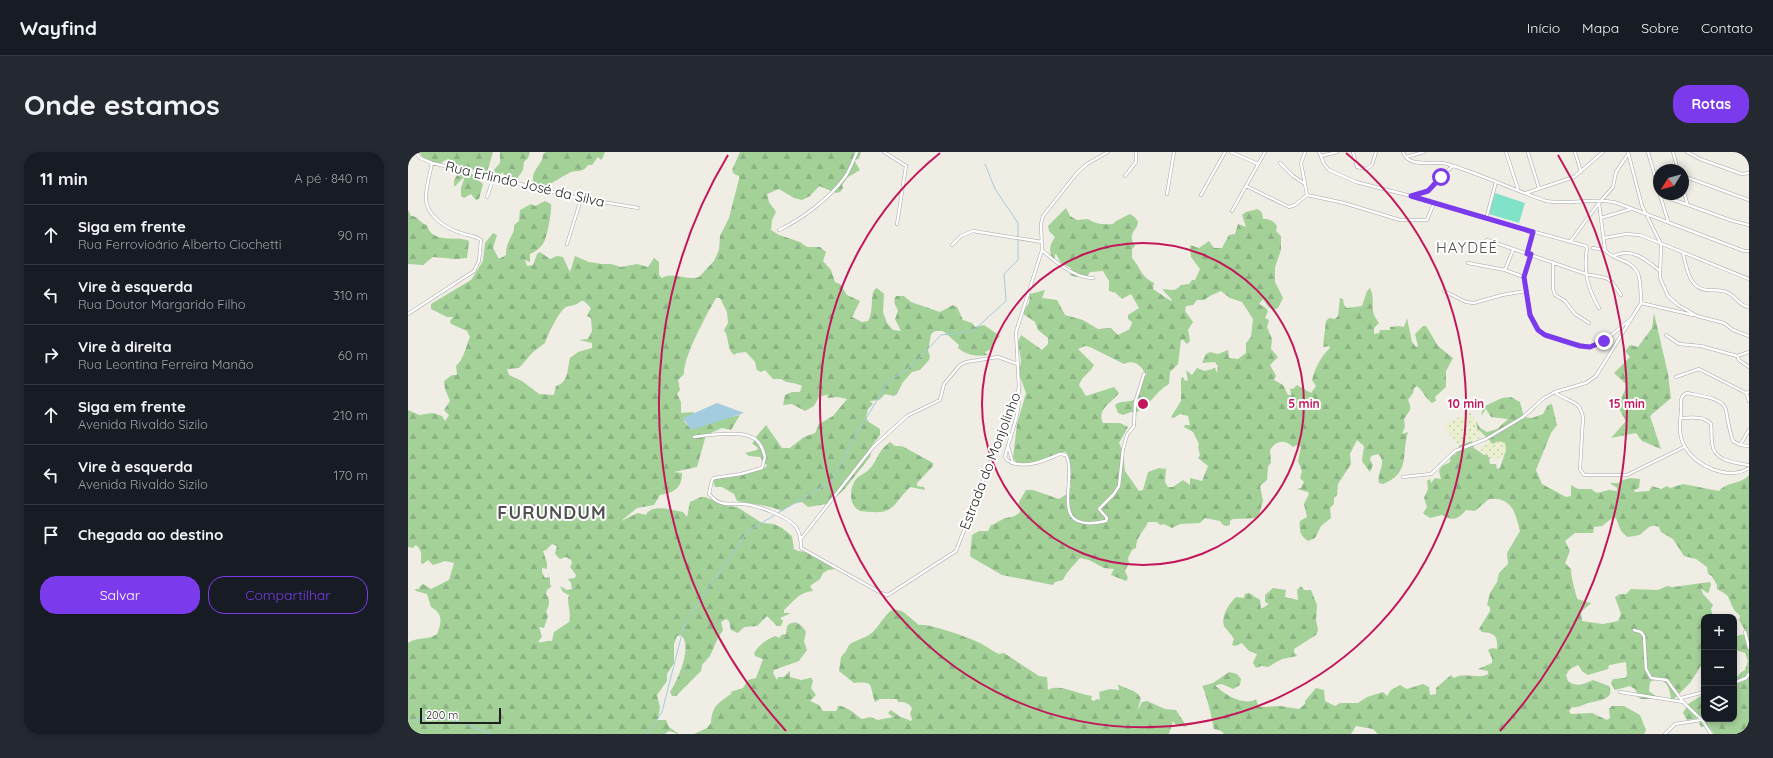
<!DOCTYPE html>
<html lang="pt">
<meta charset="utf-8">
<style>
:root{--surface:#171b24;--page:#242831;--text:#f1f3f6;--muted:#9ea1a6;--line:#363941;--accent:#7c3aed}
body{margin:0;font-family:Quicksand,sans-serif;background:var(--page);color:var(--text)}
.controls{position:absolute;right:12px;bottom:12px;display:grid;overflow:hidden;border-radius:8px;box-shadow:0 2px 6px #0003}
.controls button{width:36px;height:36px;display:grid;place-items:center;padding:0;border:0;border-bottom:1px solid var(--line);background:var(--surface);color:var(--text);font:20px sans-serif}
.compass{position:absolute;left:1245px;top:12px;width:36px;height:36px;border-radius:50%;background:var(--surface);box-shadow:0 2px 6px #0003;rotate:233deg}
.scale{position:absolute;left:12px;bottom:10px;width:81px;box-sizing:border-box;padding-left:4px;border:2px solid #1f1f1f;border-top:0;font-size:11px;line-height:14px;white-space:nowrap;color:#1f1f1f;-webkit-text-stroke:3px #fff;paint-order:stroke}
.stop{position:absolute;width:12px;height:12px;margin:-9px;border:3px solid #7c3aed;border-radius:50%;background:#fff}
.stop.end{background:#7c3aed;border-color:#fff;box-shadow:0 1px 4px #0008}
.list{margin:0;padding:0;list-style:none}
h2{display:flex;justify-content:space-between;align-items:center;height:52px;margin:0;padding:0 16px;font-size:17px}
h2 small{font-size:13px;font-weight:400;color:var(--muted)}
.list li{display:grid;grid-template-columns:26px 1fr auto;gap:12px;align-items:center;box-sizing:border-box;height:60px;padding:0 16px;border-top:1px solid var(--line)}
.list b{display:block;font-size:15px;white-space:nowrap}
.list p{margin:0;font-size:13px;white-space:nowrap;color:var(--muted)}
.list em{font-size:13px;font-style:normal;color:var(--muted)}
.actions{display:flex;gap:8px;padding:12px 16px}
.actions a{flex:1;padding:9px 0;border:1px solid var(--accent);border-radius:16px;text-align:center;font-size:14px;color:var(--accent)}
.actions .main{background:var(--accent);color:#fff}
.icon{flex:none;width:22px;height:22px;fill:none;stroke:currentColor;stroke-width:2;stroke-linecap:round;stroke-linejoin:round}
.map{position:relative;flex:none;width:1341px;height:582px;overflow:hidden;border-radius:16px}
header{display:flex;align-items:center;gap:24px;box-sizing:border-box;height:56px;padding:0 20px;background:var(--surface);border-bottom:1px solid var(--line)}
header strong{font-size:19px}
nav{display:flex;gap:22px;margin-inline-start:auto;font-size:14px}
.intro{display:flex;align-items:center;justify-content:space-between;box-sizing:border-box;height:96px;padding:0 24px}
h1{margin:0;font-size:28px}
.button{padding:10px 18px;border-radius:16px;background:var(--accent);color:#fff;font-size:14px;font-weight:700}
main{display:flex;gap:24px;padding:0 24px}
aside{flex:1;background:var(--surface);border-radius:16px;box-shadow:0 2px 6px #0003}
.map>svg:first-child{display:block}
.farmland{fill:url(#farmland-dots)}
.forest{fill:url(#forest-firs);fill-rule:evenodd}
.pitch{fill:#80e2c6}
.water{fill:#a4ccdf}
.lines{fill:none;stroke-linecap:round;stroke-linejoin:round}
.stream{stroke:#a4ccdf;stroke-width:1}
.minor-casing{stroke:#a6a6a6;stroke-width:3.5}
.minor{stroke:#fff;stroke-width:2.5}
.route{stroke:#7c3aed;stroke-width:5}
.ring{fill:none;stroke:#c2185b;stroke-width:2}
.labels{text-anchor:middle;stroke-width:4;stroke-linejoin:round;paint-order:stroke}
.street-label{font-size:14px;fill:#1f1f1f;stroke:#fff}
.neighbourhood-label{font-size:15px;letter-spacing:1px;fill:#525252;stroke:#fff}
.district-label{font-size:18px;font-weight:bold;letter-spacing:1px;fill:#525252;stroke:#fff}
.centre{fill:#c2185b;stroke:#fff;stroke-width:2}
.ring-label{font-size:12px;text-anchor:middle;font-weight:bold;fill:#c2185b;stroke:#fff;stroke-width:4;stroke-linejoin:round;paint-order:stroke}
</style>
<header>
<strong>Wayfind</strong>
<nav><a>Início</a><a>Mapa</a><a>Sobre</a><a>Contato</a></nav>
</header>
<div class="intro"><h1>Onde estamos</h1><a class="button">Rotas</a></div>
<main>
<aside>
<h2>11 min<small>A pé · 840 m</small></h2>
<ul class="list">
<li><svg class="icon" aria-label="ahead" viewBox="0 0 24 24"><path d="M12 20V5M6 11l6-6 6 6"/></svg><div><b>Siga em frente</b><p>Rua Ferrovioário Alberto Ciochetti</p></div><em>90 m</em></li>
<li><svg class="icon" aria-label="left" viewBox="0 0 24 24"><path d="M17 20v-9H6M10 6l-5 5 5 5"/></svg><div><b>Vire à esquerda</b><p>Rua Doutor Margarido Filho</p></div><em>310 m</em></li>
<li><svg class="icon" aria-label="right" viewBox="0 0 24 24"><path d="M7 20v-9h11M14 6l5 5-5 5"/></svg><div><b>Vire à direita</b><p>Rua Leontina Ferreira Manão</p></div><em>60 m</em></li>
<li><svg class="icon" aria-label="ahead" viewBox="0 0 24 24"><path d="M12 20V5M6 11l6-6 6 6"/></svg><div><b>Siga em frente</b><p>Avenida Rivaldo Sizilo</p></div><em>210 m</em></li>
<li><svg class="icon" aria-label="left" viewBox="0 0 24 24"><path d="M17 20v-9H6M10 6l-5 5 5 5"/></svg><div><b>Vire à esquerda</b><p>Avenida Rivaldo Sizilo</p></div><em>170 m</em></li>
<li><svg class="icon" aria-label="arrive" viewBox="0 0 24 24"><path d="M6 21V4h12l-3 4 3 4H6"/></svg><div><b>Chegada ao destino</b></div></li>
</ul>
<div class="actions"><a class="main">Salvar</a><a>Compartilhar</a></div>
</aside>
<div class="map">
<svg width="1341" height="582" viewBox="0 0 1341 582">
<defs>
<pattern id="farmland-dots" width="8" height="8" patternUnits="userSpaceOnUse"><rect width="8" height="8" fill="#eaefcf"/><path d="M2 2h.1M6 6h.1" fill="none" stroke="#c8ccb1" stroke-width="1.8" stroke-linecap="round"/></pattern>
<pattern id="forest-firs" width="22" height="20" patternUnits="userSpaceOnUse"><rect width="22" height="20" fill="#a3d198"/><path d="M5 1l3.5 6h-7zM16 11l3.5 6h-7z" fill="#8cb383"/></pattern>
</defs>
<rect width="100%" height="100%" fill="#f0ede5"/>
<!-- farmland -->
<path class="farmland" d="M1062,260L1070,273L1073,286L1049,292L1036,273Z
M1089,287L1102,289L1097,293V305L1081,307L1078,302L1073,299L1072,295Z"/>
<!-- forest -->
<path class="forest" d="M11,0H85L79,20L73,22L60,15L58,17L75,32L71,47L68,48L63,42L56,46L53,44V36L57,24L46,35V28L51,20L50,16L37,8L31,13L16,7Z
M92,0H122L120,6L116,10L115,18L108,28H101L94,20L92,24L86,26L84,20L92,11Z
M138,0H197L194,7L193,8L190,5L184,13H180C175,21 170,18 163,20C151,26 143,33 131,36L125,31C123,16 135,14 135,2Z
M332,0H453L451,7L446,8L452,18L440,25L434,33L435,36L432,40L428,41L411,34L402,44L394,48L386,46L371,37L359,42L361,50L368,60L364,68L363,78L371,83L392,90L399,95H412L418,100L415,109L423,118L427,130L432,132L439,143L452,149L444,165L454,170L460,169C466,159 462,147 466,138L469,136L476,142L475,160L479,171L485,178L493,179L487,167L490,159C488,153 484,151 488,144H496L503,150L532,160L545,153L549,155L555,168L564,171L567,175L576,173L592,184L586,190L584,197L577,200L580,203C569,205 558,203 550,196L551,193L535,179H527L523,182L520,199L522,204L521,208L512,218L504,220L495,230L489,242L486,244L477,242L471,248L462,249L465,252L460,257L458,266L461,270L472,277V283L465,292L462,305L435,339L419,352L400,355L394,350L385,352L374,359C360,353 344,352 329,349L326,342L314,335H307L304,326L337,322L358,315L359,313L355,311L352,305L341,304L337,301L349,298L350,296L344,291L349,287L348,285L358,273L374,296H382L396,285L407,281L411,272L425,264L439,247L430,245L420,246L419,244L421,242L411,245L406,254L397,259L384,252L375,253L377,243L384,240H392L394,234C388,230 379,232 373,227H365L357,218L353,220L349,218L347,210L338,200L329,201L326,203C318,196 322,187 316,178L320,171L319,160L312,146H308C299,162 275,205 276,222L270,228L272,238L269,242L273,250V261L285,260L287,263L276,269L280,274L332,263L323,278L314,276L298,283L289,315L266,320L274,321C274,336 266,341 252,343L246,353L229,356L213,369L230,361L238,363C243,351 265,358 275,360L279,365L282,350L293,345H297L319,354L329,355L354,371L366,372L374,376L384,384L386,397L390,399L400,400L427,417L420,418L415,421L412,427L402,434L405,439C391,440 385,450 376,458V461H383L372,466L375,469L373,474H369L359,464L349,474L336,475L330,481L323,478L321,469L318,467L313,470L315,478L310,486L302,504L294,513L293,519L268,544H264L262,540C270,528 285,494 273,483L269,484L266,492V511L259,522V529L249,543L252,555L250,568H258L261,575L271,582L261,579L257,582H0V491C9,484 20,489 29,482C34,470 35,462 23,455L19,442L8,439L7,437H11L12,434L15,432L23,437L41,428L46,411L37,409L25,413L20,408L15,412L13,411C13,404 15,399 8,393L5,396L0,395V258L11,263L25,261L34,264L37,269L41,263L36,258L42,249L37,237L36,229L44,223H49L48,214C56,207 58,194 62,185L59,179L43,172L42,169L45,165H39L23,157V152L63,128L75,109L77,91L85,81L89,83L85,96L91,107L98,103C97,89 108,82 106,73L111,69L112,58L123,52L127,54L137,49L143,52C144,59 139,87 135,92C132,96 127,100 122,102V110L117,108L119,114L125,113L129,102L132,100L142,107L149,104L155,105L162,120L167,104L181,110L194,112H203L213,115L229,112L240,115L246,106L251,110V123L254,126C265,119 279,129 291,125L306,109L311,98L312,84L321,66L331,27V24L326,22L324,18ZM173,149H176L183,156L179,164L183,166L184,179L180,187L171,188L184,191V196L170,200L162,206C159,218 161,230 148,234L146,243L131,242L114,229L101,223L99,217L111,216L125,200L137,191C139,184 151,159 158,155C164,153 168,154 173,149ZM144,392L149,394L147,402L152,407L158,405L163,408L164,411L162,415L168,423L167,426L160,427L163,431L164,437L159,438L152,434L155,440L161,443C158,451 164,461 161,470L146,480L144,489C139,488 135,491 130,490L134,485L131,475L136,476L140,464L138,459C142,454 142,447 138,442L139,438L144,434L142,433V425L137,426L134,420V416L139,417V411L135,399L138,398Z
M658,56L662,64L669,68L680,67C687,72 698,73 705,72L708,69L722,62C738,72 725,75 724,84C723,87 725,91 727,94L724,97V106C734,117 731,123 746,131L745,137L763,149L764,148L754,137C762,137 766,141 773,133L781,132L784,128H787L792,117L783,105L782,93L791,96L801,89L806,96H814L821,83L827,82L830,72L838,75L834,63L838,60L850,57L854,61L855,67C862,67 866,69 869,74L868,79L873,84V98L867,115V130L875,146L870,156L866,158L861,156L855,147L851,152L857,155L860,159L857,166L861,168L859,175L864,187L863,197L870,205L862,213L868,224L866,228L875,233L880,243H883L882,236L885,237L889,233L903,241L908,234L904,228C907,216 913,204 922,196L921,194L916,195L915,194L918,169L921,166L927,167L930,164L932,146L935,147L936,153L939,156L954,154L959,139L962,136C969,151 959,155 971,171L966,176V182L971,181L972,178H982V175L990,174L996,175L999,166L1004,190L1008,195L1010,194L1007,182L1015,174H1018L1030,194L1045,206L1038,219V235L1027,245L1028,249L1024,251C1018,247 1015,239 1009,234L1006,236L1005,241L1000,248C1005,258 1001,259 996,267L997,275L994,282L1000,280C993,302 1003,321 975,332L971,331C968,321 980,311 970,302L963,304L962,308L965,313L962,320L961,319L954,309L956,294L949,288L942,302L943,312L930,332L929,343L926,346V352L922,356L923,366L913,374L907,386L900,389C892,384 891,378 892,369L899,365L896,352L901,342L900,340L889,337L893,336L896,330L892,326L894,319L890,309L893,295L889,293L885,295C877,287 868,288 862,298L863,311L860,314L859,328L852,334L855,349L850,366L825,367L822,369V373L818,374L815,373L812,369L797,366L792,371L772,372L764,376L756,372L752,373L749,370H740C736,380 728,384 728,396L724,398L720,406L721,411L717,419L720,426L718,429L703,423L706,417L696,416L681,408L672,406C666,413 659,419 655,428L647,430L645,433L594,423L563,405L562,403L564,383L571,379H580L583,373C588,372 593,367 598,366C604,365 607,365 612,360L611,350L618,338H625L651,347L659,342L663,335C658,324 666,310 658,300C649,299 641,309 632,310C624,311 617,312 609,311L605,306L609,272L618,241L611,222L613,209L610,190L613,183L634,198L640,192V186L630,178L627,170L614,161L621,151L622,142L637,138L634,146L649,148L657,163L675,168L690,177L703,176L710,183L722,177L724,170L720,167V163L731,156L723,142L714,147L708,141L701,139V129L695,119L682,120L679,125H668L662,123L663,116L653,111L648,102H647V109C640,102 641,93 647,85L641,79L640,74ZM813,139L822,146L834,150L845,167L843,185L838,191V201L830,207L821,206L820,198L810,202L802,200L798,202L794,211L807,210L810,214L809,221L807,216L797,219L789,216L784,223L778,218L780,229L776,228L775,225L773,227V249L763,265L766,266L772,262L780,264L782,273H777L776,275L785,280L791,292L790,295L792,303L790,306L800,314L794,329L782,326V333L775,328L765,335H760L757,330L758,315L757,317L751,316L740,320L735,338L731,339L717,319L715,299L711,291L720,275L712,271H695C688,257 705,250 711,241L706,235L678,244L671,233C674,224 682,221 686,213L670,197L677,194L682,195L716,212C725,207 733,213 737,221H739C738,224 735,225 734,228C732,236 735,243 726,248C719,251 713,248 707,253L710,261L715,263L723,260L727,261C742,254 749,238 761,232L762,220L770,212L773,188H775L779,192L782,189L780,178L785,170L777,159L778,154L785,153L789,148H796L802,144Z
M0,58L3,64C11,64 12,72 19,73C24,93 50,83 61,89L59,106L48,107L25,105L15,113L0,112Z
M1246,161L1260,222L1263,246L1242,264L1253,297L1234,289L1228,281L1203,286L1218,269L1210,255L1219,233L1206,221L1222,205L1217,199L1222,193L1230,195L1244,176Z
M1103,245L1112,250L1116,265L1124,266L1135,262L1140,253L1144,252L1149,273L1143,281L1128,318L1134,332L1158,345L1163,344V333L1170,337H1183L1189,341L1201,338L1209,339V336L1202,331H1211L1212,329L1222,326L1232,327L1231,336L1226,338L1227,340L1241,339L1244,334L1253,337L1259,334L1262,336L1275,332L1311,339C1320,329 1332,333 1341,323V582H1306L1300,574L1293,575L1291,571L1295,569L1292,566L1279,568L1275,561L1280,552L1296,542V567H1326C1326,551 1320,526 1337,518L1340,509L1337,501L1328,498L1327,486L1331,483L1339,482L1331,468L1332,464C1330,461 1326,459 1325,456C1319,443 1323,445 1309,437V433L1304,424L1300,422L1299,415L1288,407L1276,404L1265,387L1253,380L1251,375C1242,371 1239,377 1233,382C1230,384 1224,384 1219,385L1213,379L1208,366L1203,367L1194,374L1186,375L1185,381H1167L1157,389L1162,399L1157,411L1163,417C1163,427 1167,437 1169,447L1183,451L1173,460L1174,469L1195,472L1210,469L1213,462L1207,445L1212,442H1218L1223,437L1250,438L1259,434L1265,435L1302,430L1303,432L1301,440L1299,441L1293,436L1295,442L1305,453L1303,457L1305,465H1296V509L1282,531L1263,550C1263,538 1258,522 1242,530L1241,539L1248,544L1240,547H1232L1227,537L1222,534L1207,538L1203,531L1205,527L1217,526L1219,523L1218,510L1201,513L1200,517L1180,523L1175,520L1170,513L1162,517L1158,523L1160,529C1169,536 1176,532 1185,528L1201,534C1208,548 1188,549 1180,551C1174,553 1171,556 1164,555L1161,559L1163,562L1184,561L1199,568L1202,566L1201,557L1204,554H1216L1232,563L1238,578L1236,582H970L965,577L948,574L943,582H816L813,579L806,577C805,570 798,540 794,534L805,531L821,520L829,522L833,527L832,533L825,537L814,532L807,533C815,542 837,555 848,547L850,553L853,555L872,554L891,557L897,552V549L908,536L916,538L917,549L927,554L932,551H950L959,545L975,540L979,544L983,538L992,533L999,537L1015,532L1021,535L1022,543L1028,542V536L1043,523L1046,526C1057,519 1070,528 1080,522V519L1070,517L1084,511V506L1080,498L1084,496L1089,497C1090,484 1087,481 1074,480L1071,477L1082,459V455L1079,453L1082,441L1089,430L1091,421L1100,412L1099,401L1112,379C1107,360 1104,345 1081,347L1067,359L1058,358C1050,368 1044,369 1034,363L1022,366L1015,361L1019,355L1016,346L1020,337L1019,329L1022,327L1023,331L1027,326L1033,327L1031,319L1034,314L1042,310L1043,300L1047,303L1052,293L1064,289L1066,296L1076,303H1080L1082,312H1088L1089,317L1092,316L1098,298L1097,291L1090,289L1085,292L1069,276L1068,269L1072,276L1079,280L1089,277L1100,267L1083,265L1078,257L1073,264L1075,255L1094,246Z
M482,290L487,294H494L525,311V314L509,331V334L516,335L517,338L502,335C481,357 487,363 452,359C440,353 441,335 449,326C454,322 460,320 464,314C471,304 471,298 482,290Z
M893,434L896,438H903L909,453L908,468L910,478L908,483L886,497V500L889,504L874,507L860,515L853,514L848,516L845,511L849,502L841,499L834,491L827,494L824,493L826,487C824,483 817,476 816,474C813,464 820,453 828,445L836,446L837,442L841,441L852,448L853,457L861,452L857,450V443L865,436L878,438L877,445L890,448L889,438Z
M485,457L494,459L511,473C520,471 562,486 572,491C578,494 584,499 591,502L596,501L631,524L639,525L640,538C652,531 671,543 684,544L683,547L685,549L690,547L692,548L691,540L702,537L711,538L710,532C716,537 728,537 732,545C734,548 730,554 730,558L734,550L739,549L757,557L768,558L779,575L768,573L765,569L761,582H286L299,576L303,571C304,553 311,551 324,541L322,540L335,536L340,528L348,526L355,507L347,504L346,501C351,493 358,488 367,484L372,486L373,483L378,482L379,474C387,466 394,473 398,480L396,489L399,498L391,509L366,518L365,521L369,528L370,525H376L382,519V525L393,528L403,526L405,529L403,536L408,543L402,549L411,553L415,559H428L430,556L429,554C439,553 446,562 454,567L462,565L470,568L485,565L480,561L483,558L491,564L503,569L504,567L502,561L504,557C502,550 495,550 490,550L489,547H472L467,550C461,533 467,529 446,531L431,519L433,505L438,499L441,493C447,488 455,487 461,483C471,476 475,464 485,457Z"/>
<!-- pitch -->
<path class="pitch" d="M1087,41L1117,51L1111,71L1081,62Z"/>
<!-- water -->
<path class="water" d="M309,251L336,261L283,278L275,266Z"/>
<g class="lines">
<!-- stream -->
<path class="stream" d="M370,361L424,329L448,283L480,230L506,212L533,183L565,179L598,149L596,122L610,108V71L587,37L577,12
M5,568L44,567L83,582
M240,582L254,560L277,470L340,379L367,363"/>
<!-- minor casing -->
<g class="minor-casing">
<path id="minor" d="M7,0L12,6L24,11L171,46L230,56
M476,0L498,14L489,72
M823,0L850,12
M897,0L893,11L899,43
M911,0L916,12L921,18L948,30L1003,44L1072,65L1178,94L1179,97C1175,119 1180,137 1191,156
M945,0L949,15L959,17L964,13L968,0
M995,0C1000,17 1026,8 1039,12C1073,22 1105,38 1138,49C1162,53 1186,45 1209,51L1336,99H1341
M1098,0L1110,37
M1167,0L1173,20
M1220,0L1234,54L1253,92L1252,126L1260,144L1270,153L1289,164L1316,171L1325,178L1341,184
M1240,0L1251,38
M1265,0L1270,18
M1279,0L1292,7L1334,22L1341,21
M1120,1L1131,36
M1220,2L1208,20L1205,35L1191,51L1197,98C1201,103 1205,105 1211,107C1235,115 1232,128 1233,151
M913,4L929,0
M998,5L1016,0
M872,11L885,24L897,32
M717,24L728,10V0
M1275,24L1341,48
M838,34L881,55L887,53L899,43
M1275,36L1279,51
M1118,41L1166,25L1195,0
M759,42L766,0
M793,43L817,0
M899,43L936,51L992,68H1019L1026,51
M1004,43C1029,39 1027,27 1045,14
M1252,43L1325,69L1341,73
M1252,43L1260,69
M79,45L86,25
M824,59L857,0
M1193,66L1223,57
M1078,67L1088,30
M371,78C394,67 421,47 437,25C442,18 445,9 449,0
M1196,86L1218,82L1232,83L1341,127
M1079,88L1178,122L1198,126L1204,130L1213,143
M1162,90L1191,51
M159,92L173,47
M544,93L553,84L565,79L634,90
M1185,96L1197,98
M634,98C647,110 667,126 685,126
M1119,101L1125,80
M1123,102L1116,125L1122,163L1133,181L1155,189L1182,195L1196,189L1224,166
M1275,102C1279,116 1281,137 1299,138C1305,139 1312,137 1318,140C1328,143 1330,154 1341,155
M1205,104C1224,95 1237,107 1252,119
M1145,110V137L1147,143L1157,149L1167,162L1181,171
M1060,111L1097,118L1116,125
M1097,118L1105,98
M1036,139L1058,150L1066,151L1094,143L1118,139
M1233,151L1285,163
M0,162L66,119L71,109L73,88C66,83 60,84 53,81C39,77 19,64 18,48C17,37 22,23 24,11
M1258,183L1271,192L1293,194L1329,204L1341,200
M1329,204L1331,208L1341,215
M1268,225L1291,217L1338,241L1341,240
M1147,240L1178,231L1188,224L1233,151
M1338,241L1341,249
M1272,266C1284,266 1294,263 1303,272C1304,278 1303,284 1304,291C1305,309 1327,311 1341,313
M286,285C300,283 331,279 343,285C352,288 355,297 357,305L354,316L333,322L306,326L304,328L301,342C312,355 319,351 335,352C348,353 380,364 388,375C392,381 393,390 393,396L473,441L480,443L548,399L611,236L608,180L634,98L633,72L635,64L669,21L679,12L700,0
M1332,293L1341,278
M600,294L605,311C621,316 637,308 652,302L658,303C671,328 637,383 698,369L699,366L691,357L706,342L711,334L715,297L719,283L726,274L727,251L736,222
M1341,294L1332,293L1325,289C1321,278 1320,269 1318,258C1315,245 1290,244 1279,241C1271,244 1273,252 1273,259C1272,271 1270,284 1277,295C1288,314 1320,329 1341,316
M604,311L599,308L597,305C602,283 613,261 611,238
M995,325L1023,322L1047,299L1078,287L1115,265L1136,246L1147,240C1159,251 1172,246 1175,266L1172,317L1176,323H1219L1276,295
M392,388L465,295L499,264L532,248L536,232L552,213L558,210L590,205L610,212
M1226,478L1233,480L1236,484L1238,517L1243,526L1259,528L1275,550L1294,568L1303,582
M1337,480L1341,496
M1326,531L1338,526L1341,522
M1212,540L1275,550
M1273,546L1296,540
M1257,582L1267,572L1293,568"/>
</g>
<!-- minor -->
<use href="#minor" class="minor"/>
</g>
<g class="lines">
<!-- route -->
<path class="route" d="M1033,25L1020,39L1003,44L1125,80L1119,102H1123L1116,125L1122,163L1130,178L1137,183L1172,194L1182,195L1196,189"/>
</g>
<!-- distance rings -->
<g class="ring">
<circle cx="735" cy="252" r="161"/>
<path d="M938 1A323 323 0 1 1 532 1"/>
<path d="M378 579A484 484 0 0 1 320 3M1150 3A484 484 0 0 1 1092 579"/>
</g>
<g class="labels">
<!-- street labels -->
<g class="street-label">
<text transform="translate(117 32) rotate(13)" y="5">Rua Erlindo José da Silva</text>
<text transform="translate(582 309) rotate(-69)" y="5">Estrada do Monjolinho</text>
</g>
<!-- neighbourhood labels -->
<g class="neighbourhood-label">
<text x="1059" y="101">HAYDEÉ</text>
</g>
<!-- district labels -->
<g class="district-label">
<text x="144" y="367">FURUNDUM</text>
</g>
</g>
<circle cx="735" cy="252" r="6" class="centre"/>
<g class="ring-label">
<text x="896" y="256">5 min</text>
<text x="1058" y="256">10 min</text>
<text x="1219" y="256">15 min</text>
</g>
</svg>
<div class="controls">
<button>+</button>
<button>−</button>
<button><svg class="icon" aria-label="layers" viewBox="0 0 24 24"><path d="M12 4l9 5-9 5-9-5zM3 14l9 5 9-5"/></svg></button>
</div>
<svg class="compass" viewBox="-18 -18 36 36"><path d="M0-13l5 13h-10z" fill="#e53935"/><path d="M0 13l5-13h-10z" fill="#9ea1a6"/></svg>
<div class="scale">200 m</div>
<div class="stop" style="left:1033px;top:25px"></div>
<div class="stop end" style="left:1196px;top:189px"></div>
</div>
</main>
